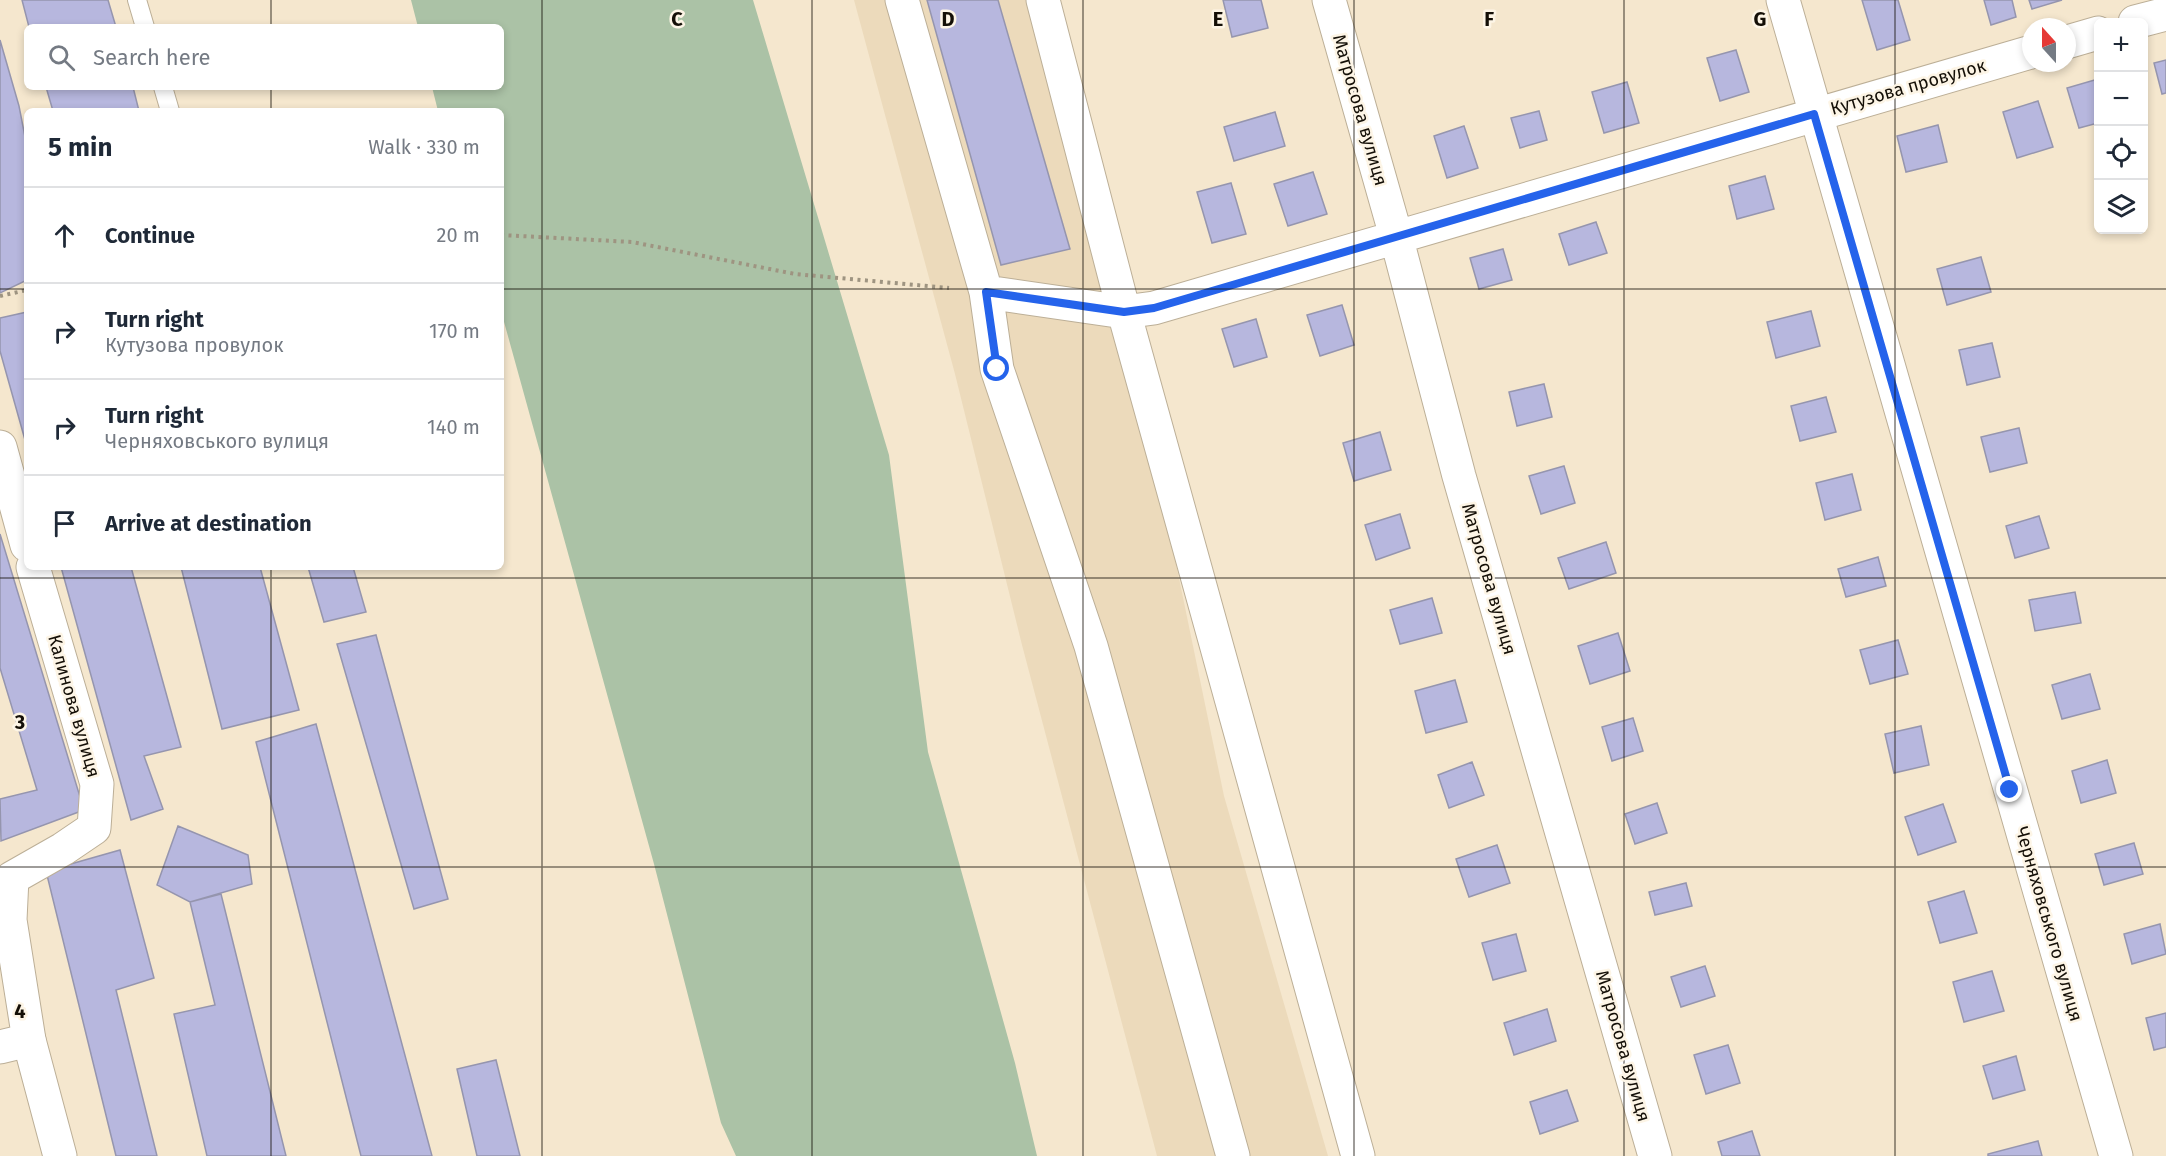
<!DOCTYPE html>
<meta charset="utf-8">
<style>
:root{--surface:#fff;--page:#f2f2f3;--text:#1f2937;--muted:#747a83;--line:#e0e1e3}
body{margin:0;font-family:"Fira Sans",sans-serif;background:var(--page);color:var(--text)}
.controls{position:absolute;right:18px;top:18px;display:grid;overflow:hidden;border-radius:9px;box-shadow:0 3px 9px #0003}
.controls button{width:54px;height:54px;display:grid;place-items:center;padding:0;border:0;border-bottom:2px solid var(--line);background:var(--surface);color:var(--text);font:30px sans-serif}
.compass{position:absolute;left:2022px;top:18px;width:54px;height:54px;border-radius:50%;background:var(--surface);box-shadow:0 3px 9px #0003;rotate:339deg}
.stop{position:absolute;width:18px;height:18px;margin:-14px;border:4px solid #2563eb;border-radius:50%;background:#fff}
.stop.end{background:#2563eb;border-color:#fff;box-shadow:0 2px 6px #0008}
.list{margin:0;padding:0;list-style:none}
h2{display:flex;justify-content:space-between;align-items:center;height:78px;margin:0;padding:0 24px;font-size:26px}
h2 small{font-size:20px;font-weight:400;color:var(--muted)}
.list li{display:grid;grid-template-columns:39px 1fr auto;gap:18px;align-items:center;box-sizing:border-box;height:96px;padding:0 24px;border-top:2px solid var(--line)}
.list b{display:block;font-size:22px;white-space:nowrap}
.list p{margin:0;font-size:20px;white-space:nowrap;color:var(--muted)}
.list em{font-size:20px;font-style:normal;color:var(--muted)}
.icon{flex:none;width:33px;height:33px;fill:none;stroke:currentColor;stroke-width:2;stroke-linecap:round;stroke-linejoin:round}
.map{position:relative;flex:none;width:2166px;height:1156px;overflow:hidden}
.search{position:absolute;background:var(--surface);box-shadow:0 3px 9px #0003;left:24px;top:24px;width:480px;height:66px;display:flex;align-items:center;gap:15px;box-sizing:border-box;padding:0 21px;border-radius:9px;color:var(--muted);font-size:22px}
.panel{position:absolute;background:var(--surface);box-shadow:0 3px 9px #0003;left:24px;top:108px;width:480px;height:462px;border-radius:9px}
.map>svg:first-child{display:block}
.built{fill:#ecdabb}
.green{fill:#abc2a6}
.building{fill:#b7b7de;stroke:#9595ae;stroke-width:1.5}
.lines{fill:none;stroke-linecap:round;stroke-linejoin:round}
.service-casing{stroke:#bcaf97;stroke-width:20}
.minor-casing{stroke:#bcaf97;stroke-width:35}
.tertiary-casing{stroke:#bcaf97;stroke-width:35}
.path{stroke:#9e9481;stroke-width:4;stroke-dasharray:3 4.5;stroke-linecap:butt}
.service{stroke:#fff;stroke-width:18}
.minor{stroke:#fff;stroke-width:33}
.tertiary{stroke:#fff;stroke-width:33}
.route{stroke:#2563eb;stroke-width:8}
.grid{fill:none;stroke:#140f07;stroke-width:1.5;stroke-opacity:0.55}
.labels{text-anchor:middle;stroke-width:5;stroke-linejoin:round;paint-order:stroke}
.street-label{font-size:18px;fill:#140f07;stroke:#fdf5e6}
.grid-label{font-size:20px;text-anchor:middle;font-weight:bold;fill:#140f07;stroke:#fdf5e6;stroke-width:5;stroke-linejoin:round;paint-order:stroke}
</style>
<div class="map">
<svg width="2166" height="1156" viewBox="0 0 2166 1156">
<rect width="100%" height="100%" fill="#f5e7ce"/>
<!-- built -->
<path class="built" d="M854,0H1043L1124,312L1224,796L1328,1156H1157L1022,645L955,374Z"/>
<!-- green -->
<path class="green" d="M411,0H753L889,455L928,752L1015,1063L1037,1156H736L721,1123L654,864L501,311V111H438L432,87H501V27H418Z"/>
<!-- building -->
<path class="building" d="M22,0H108L116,27H29Z
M927,0H998L1070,249L1001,265Z
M1223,0H1261L1268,28L1232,37Z
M1862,0H1898L1910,40L1877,50Z
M1984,0H2012L2016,17L1991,25Z
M2029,0H2062L2032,9Z
M0,40L19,106L27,147V280L0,293Z
M1736,50L1749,92L1720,101L1707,58Z
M2166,60V93L2162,94L2154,63Z
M2098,79V123L2079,128L2067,88Z
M1627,82L1639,123L1604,133L1592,92Z
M46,87H133L139,111H53Z
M2038,101L2053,147L2017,158L2003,112Z
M1539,111L1547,140L1520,148L1511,118Z
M1275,112L1285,146L1234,161L1224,127Z
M1938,125L1947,162L1906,172L1897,136Z
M1464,126L1478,168L1447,178L1434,136Z
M1313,172L1327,214L1288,226L1274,184Z
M1765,176L1774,209L1737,219L1729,186Z
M1231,183L1246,234L1212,243L1197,192Z
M1596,222L1607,253L1569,265L1559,234Z
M1503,249L1512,280L1479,289L1470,258Z
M1981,257L1991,292L1947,305L1937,269Z
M1342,305L1354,345L1320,356L1307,315Z
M1811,311L1820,346L1776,358L1767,322Z
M27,312V447L0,351V318Z
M1256,319L1267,357L1234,367L1222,329Z
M1992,343L2000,377L1967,385L1959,350Z
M1544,384L1552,417L1517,426L1509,392Z
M1826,397L1836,432L1800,441L1791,406Z
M2019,428L2027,463L1990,472L1981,437Z
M1380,432L1391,470L1354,481L1343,443Z
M1564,466L1575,503L1541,514L1529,476Z
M1852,474L1861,510L1825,520L1816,483Z
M1400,514L1410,548L1376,560L1365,525Z
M2039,516L2049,548L2015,558L2006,526Z
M0,534L84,810L1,841L0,799L37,790L0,668Z
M1606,542L1616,573L1569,589L1558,558Z
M1878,557L1886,586L1846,597L1838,569Z
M61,567H131L181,747L144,756L163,809L131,820Z
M181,567H260L299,710L222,729Z
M308,567H353L366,612L324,622Z
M2075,592L2081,623L2035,631L2029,600Z
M1432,598L1442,633L1400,644L1390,610Z
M1618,633L1630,671L1590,684L1578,646Z
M376,635L448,899L414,909L337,644Z
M1898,640L1908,674L1870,684L1860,650Z
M2090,674L2100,709L2062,719L2052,685Z
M1455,680L1467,722L1426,733L1415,691Z
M1633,718L1643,751L1612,761L1602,727Z
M316,724L432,1156H361L256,742Z
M1921,726L1929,765L1894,773L1885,734Z
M2107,760L2116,793L2081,803L2072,771Z
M1472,762L1484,795L1449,808L1438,775Z
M1657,803L1667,833L1635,844L1625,814Z
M1943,804L1956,842L1918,855L1905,817Z
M178,826L248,855L252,884L190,902L157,885Z
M2134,843L2143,874L2104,885L2095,854Z
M1497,845L1510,883L1469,897L1456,859Z
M120,850L154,978L116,990L157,1156H116L46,871Z
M1686,883L1692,906L1655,915L1649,892Z
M1964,891L1977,933L1940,943L1928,902Z
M221,894L286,1156H207L174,1014L215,1005L190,902Z
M2160,924L2166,954L2132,964L2124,934Z
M1516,934L1526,971L1493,980L1482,943Z
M1705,966L1715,996L1681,1007L1671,977Z
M1992,971L2004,1011L1964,1022L1953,982Z
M1547,1009L1556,1041L1514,1055L1504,1023Z
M2166,1013V1047L2154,1050L2146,1018Z
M1728,1045L1740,1083L1706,1094L1694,1055Z
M2016,1056L2025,1090L1993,1099L1983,1066Z
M496,1060L520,1156H477L457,1069Z
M1567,1090L1578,1121L1540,1134L1530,1102Z
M1752,1131L1760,1156H1722L1718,1142Z
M2038,1141L2042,1156H1988V1154Z"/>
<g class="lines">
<!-- service casing -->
<g class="service-casing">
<path id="service" d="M137,0L145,27
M163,87L170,111"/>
</g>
<!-- minor casing -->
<g class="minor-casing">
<path id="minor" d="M902,0L986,292L997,369L1091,646L1233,1156
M1043,0L1124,312L1358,1156
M1329,0L1396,236L1459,476L1655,1156
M1783,0L2116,1156
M2135,22L2166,14
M2067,42L2098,33
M986,292L1124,312L1154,308L2031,52
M0,1047L29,1040"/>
</g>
<!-- tertiary casing -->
<g class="tertiary-casing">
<path id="tertiary" d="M0,447L27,545
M33,567L97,784L94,828L63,849L12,878L10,920L29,1040L60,1156"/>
</g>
<!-- path -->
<path class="path" d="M501,235L632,242L795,274L949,288
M0,296L27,290"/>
<!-- service -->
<use href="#service" class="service"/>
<!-- minor -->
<use href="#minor" class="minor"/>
<!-- tertiary -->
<use href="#tertiary" class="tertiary"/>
</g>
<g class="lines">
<!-- route -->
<path class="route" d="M997,369L986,292L1124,312L1154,308L1814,114L2010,790"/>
</g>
<!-- grid -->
<path class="grid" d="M271,0V27M542,0V1156M812,0V1156M1083,0V1156M1354,0V1156M1624,0V1156M1895,0V1156M271,87V111M0,289H27M501,289H2166M271,567V1156M0,578H2166M0,867H2166"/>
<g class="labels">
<!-- street labels -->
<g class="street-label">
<text transform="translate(1908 87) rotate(-16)" y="6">Кутузова провулок</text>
<text transform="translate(1360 110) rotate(74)" y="6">Матросова вулиця</text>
<text transform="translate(1489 579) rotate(74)" y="6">Матросова вулиця</text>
<text transform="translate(74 706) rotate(74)" y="6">Калинова вулиця</text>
<text transform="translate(2049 924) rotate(74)" y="6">Черняховського вулиця</text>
<text transform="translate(1623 1046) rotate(74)" y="6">Матросова вулиця</text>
</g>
</g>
<g class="grid-label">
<text x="677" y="26">C</text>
<text x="948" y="26">D</text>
<text x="1218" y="26">E</text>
<text x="1489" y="26">F</text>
<text x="1760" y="26">G</text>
<text x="20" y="729">3</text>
<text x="20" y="1018">4</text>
</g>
</svg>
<div class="controls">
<button>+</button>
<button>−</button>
<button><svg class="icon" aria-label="locate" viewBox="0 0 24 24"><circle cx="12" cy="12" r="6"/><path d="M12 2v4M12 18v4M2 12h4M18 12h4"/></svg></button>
<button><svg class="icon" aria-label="layers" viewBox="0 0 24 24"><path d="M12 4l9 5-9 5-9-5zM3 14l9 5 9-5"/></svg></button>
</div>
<svg class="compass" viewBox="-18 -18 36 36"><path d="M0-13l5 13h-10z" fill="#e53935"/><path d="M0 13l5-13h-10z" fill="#747a83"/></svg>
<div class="stop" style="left:997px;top:369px"></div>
<div class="stop end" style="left:2010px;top:790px"></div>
<div class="search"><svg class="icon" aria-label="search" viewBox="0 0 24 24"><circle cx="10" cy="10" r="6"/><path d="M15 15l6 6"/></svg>Search here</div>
<section class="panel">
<h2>5 min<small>Walk · 330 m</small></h2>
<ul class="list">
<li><svg class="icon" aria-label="ahead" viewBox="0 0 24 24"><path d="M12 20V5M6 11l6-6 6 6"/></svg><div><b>Continue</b></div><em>20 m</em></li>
<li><svg class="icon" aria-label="right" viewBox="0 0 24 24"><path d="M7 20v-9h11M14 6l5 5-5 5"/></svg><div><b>Turn right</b><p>Кутузова провулок</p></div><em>170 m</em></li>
<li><svg class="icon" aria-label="right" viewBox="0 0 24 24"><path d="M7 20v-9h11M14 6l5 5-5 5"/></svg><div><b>Turn right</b><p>Черняховського вулиця</p></div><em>140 m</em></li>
<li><svg class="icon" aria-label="arrive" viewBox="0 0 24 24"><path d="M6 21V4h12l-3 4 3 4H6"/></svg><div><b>Arrive at destination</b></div></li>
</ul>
</section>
</div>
